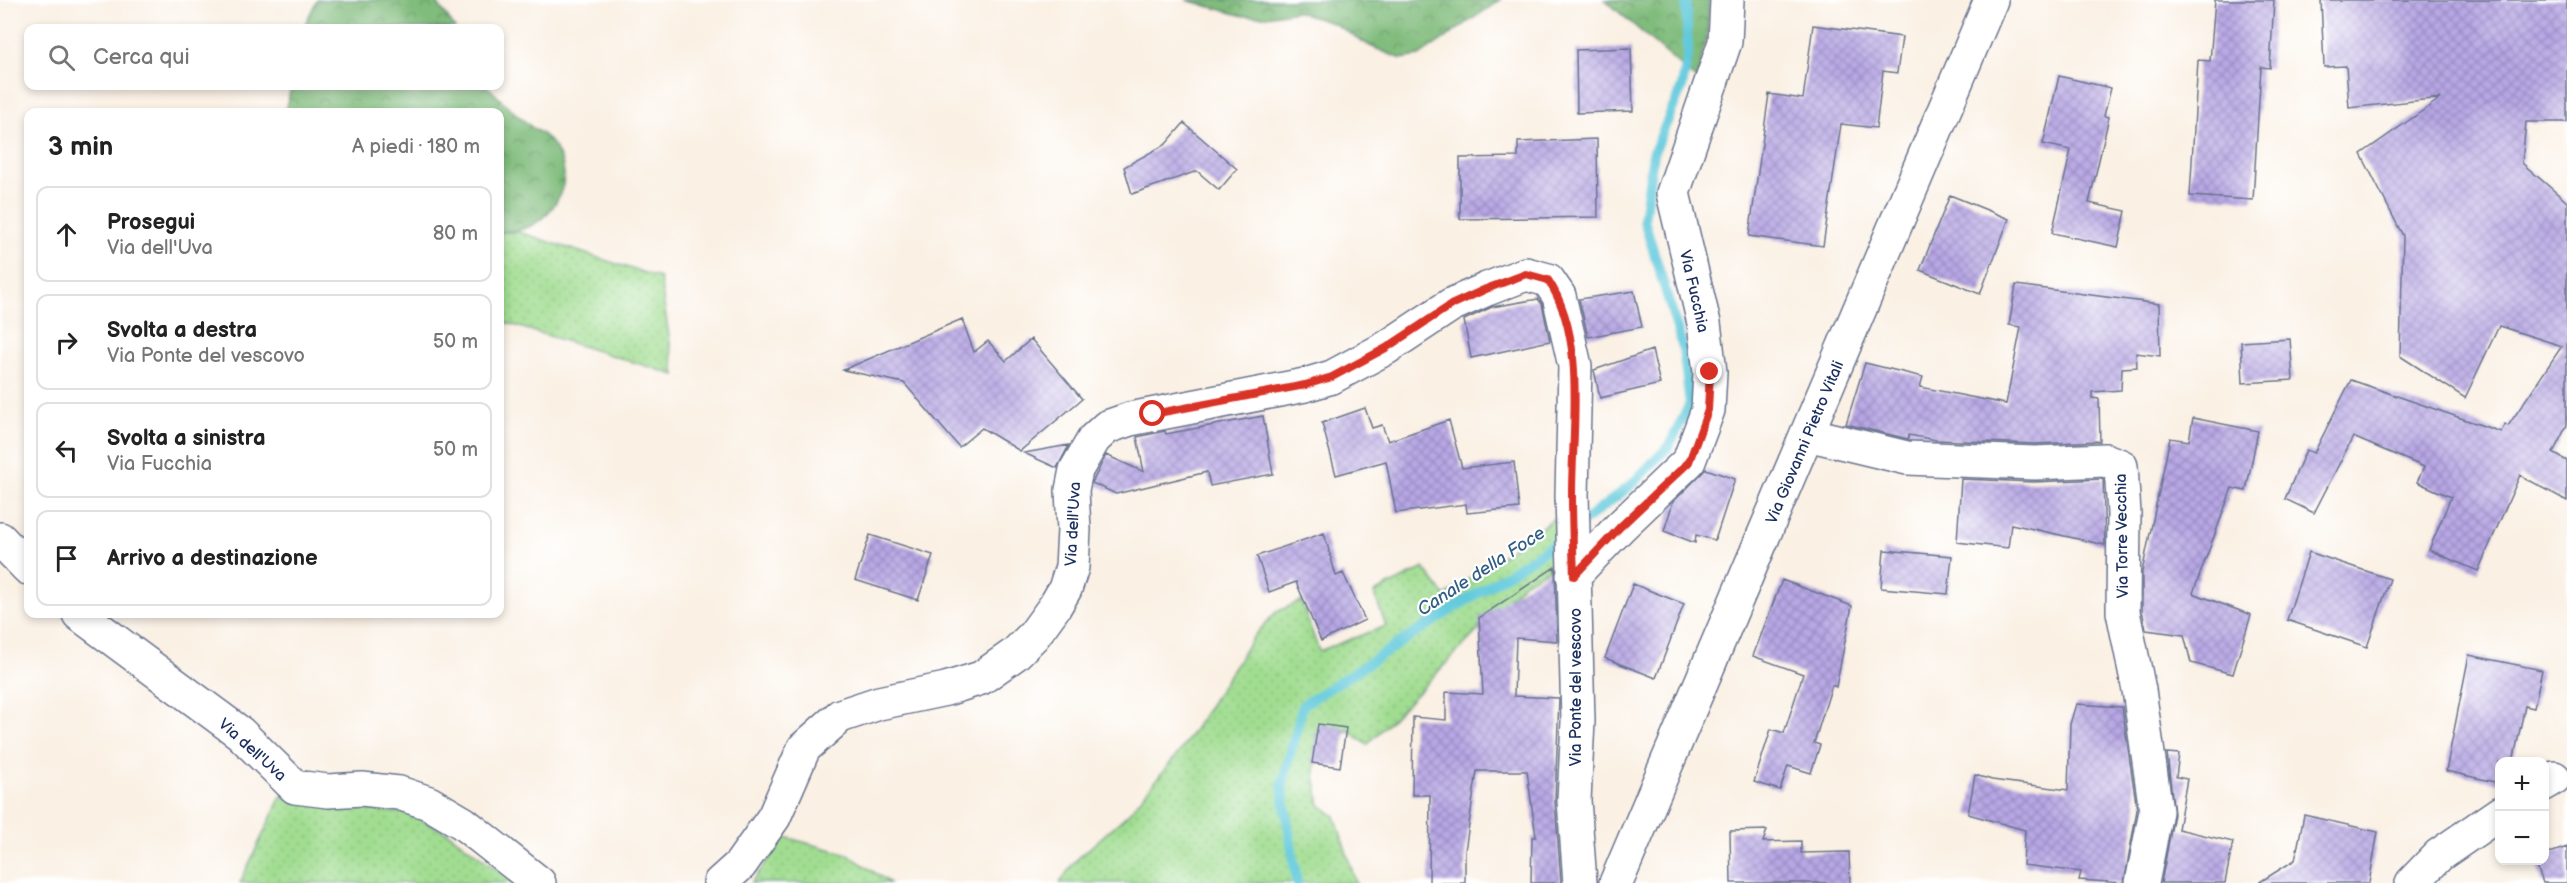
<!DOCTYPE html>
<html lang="it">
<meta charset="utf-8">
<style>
:root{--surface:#fff;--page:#f6f6f6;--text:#222;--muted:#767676;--line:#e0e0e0}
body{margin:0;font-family:"Balsamiq Sans",sans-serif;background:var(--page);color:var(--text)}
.controls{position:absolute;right:18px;bottom:18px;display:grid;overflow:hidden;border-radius:12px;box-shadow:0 3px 9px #0003}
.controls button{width:54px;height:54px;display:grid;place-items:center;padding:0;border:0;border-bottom:2px solid var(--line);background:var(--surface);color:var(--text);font:30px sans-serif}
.stop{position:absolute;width:18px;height:18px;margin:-14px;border:4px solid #d93025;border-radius:50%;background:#fff}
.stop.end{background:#d93025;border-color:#fff;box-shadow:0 2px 6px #0008}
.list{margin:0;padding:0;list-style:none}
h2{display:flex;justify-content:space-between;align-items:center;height:78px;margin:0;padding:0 24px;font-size:26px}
h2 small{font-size:20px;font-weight:400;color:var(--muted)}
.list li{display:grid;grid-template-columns:39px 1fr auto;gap:18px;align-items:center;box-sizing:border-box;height:96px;margin:0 12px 12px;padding:0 12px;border:2px solid var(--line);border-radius:12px}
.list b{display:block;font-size:22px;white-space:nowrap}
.list p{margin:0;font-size:20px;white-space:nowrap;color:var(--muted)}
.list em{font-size:20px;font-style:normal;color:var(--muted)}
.icon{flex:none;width:33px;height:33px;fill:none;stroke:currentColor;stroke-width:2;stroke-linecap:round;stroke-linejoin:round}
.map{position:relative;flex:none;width:2567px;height:883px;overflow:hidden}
.search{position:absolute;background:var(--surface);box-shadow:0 3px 9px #0003;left:24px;top:24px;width:480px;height:66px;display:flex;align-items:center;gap:15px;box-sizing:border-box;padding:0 21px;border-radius:12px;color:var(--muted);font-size:22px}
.panel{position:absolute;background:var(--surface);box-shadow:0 3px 9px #0003;left:24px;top:108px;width:480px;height:510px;border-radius:12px}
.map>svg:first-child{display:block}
.grass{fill:url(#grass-dots);stroke:#5e8678;stroke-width:1.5}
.forest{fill:url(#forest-crowns);stroke:#4e766c;stroke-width:1.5}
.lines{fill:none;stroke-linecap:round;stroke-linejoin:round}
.stream{stroke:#60c9dc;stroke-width:10}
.building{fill:url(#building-cross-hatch)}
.street-casing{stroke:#69738d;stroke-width:36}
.street{stroke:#fff;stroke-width:33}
.route{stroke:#d93025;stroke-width:8}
.labels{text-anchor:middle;stroke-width:4.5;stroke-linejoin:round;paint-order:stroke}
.street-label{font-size:16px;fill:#1b2f5e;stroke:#fff}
.water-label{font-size:18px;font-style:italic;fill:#305d84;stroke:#fff}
</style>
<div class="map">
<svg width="2567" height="883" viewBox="0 0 2567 883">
<defs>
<pattern id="grass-dots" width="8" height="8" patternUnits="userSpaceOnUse" patternTransform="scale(1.5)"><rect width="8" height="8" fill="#a1dd91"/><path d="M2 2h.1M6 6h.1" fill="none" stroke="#8abe7f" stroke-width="1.8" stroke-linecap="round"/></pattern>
<pattern id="forest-crowns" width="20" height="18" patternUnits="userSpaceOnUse" patternTransform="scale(1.5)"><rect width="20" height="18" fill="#80bc7b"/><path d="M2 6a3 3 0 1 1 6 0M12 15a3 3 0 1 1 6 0" fill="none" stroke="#689968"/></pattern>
<pattern id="building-cross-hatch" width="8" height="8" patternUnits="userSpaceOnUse" patternTransform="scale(1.5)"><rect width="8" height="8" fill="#b8a7e5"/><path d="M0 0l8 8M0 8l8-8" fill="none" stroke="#9588bd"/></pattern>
</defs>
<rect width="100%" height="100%" fill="#fff"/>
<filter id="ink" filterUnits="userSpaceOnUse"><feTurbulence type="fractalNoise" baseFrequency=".0167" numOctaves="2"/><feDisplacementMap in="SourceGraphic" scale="12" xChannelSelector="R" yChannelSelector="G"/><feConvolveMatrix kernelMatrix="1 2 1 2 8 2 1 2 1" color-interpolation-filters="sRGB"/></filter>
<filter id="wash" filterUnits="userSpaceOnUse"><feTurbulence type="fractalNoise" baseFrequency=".008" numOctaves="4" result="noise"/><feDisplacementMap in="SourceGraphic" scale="24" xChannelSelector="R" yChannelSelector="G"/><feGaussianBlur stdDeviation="1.35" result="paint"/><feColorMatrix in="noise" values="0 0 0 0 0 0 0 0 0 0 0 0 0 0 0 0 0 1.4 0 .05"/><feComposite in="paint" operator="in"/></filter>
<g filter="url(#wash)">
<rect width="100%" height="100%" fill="#faf0e3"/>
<!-- grass -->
<path class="grass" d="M500,232H519L660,278L675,375L500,321Z
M1553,519L1560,523L1558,564L1525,582L1367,745L1350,731L1316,733L1315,775L1320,805L1335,816L1356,883H1060L1074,862L1128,814L1181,750L1254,636L1276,612L1301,601L1319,651L1386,626L1374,593L1424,568L1445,596Z
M281,796L347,807L410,814L450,834L515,883H240Z
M785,837L847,854L890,883H751Z"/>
<!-- forest -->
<path class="forest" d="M317,0H435L455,28H303Z
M1186,0H1500L1419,56L1401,59L1370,46L1335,24L1296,11L1267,16H1243Z
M1605,0H1709L1708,28L1697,80Z
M291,86H487C500,99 513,112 528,124C533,129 541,132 547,138C567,159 570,184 552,208C538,226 521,232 500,232V112H286Z"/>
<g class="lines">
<!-- stream -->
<path class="stream" d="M1579,525L1630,486L1669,446L1690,404L1683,348L1644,220L1653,154L1682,87L1688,55L1686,0
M1297,883L1282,785L1303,705L1542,552L1566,534"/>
</g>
<g id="blocks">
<!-- building -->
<path class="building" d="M2215,0H2274L2270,68L2261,67L2253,200L2190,196L2198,60L2210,61Z
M2321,0H2567V122H2526L2522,163L2567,202V425L2553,453L2567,461V501L2520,475L2478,571L2429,550L2451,497L2417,482L2424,467L2353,437L2314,513L2285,499L2306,450L2314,453L2351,380L2501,432L2505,424L2508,426L2562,346L2499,326L2465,398L2400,356L2403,236L2361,154L2441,98L2349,108L2346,66L2324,67Z
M1813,25L1902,37L1897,73L1883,71L1876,128L1841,124L1823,246L1749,236L1769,94L1803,99Z
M1631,48L1633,111L1577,113L1576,50Z
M2059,76L2111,88L2104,116L2109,117L2089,203L2126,211L2118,247L2052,233L2071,150L2043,144Z
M1184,123L1237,169L1219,190L1197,171L1132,194L1124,167L1166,144Z
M1597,139L1598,217L1460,219V158L1518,157V142Z
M1950,195L2009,219L1980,294L1920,270Z
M2016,285L2159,304L2160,356L2136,353L2137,367L2122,368L2121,390L2092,392V398L2099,399L2100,441L2035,444L1936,440L1909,435L1908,439L1846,424L1865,363L1923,377L1920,387L2006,404L2021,327L2009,325Z
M1634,291L1642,327L1588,337L1579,299Z
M1538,299L1542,304L1550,341L1471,358L1464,320L1492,307Z
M962,319L974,352L988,341L1006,361L1031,339L1082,399L1020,451L982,428L959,447L904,383L843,370Z
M2290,339L2293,380L2243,383L2241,342Z
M1652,350L1660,384L1600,398L1594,370Z
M1365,408L1372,428L1382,425L1388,441L1449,420L1462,468L1514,462L1519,508L1467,513L1466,504L1396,513L1386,461L1336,475L1322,423Z
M1263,416L1273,474L1210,486L1207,472L1116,494L1092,483L1106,455L1144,472L1137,437L1165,431L1166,434Z
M2193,418L2258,431L2246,491L2232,488L2193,593L2251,615L2233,674L2191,663L2184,635L2146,630L2142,610V572L2170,438L2189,441Z
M1069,445L1057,468L1024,453Z
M1706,469L1735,479L1715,540L1696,535L1695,543L1664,531L1673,502Z
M1961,479L2034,482L2103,479L2105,545L2011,524L2008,548L1957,542Z
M1324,533L1336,576L1343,573L1365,620L1321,641L1296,582L1269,592L1257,556Z
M870,535L933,555L918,600L855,580Z
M1884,550L1952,556L1948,594L1881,588Z
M2309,552L2390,579L2367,647L2287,620Z
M1555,567L1557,641L1516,638L1514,696L1559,698L1555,801L1561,883H1531L1532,837H1536L1527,771H1477L1465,851V883H1429L1430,795H1412L1413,717L1446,720V692L1483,694L1479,618Z
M1782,580L1852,606L1836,687L1832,685L1814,743L1820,745L1811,773L1788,766L1780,790L1754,782L1771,729L1784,733L1803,674L1753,656Z
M1633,584L1684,604L1656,678L1605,658Z
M2469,655L2542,670L2534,708L2525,706L2513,762H2499V783L2446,771Z
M2076,704L2122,707L2137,810L2124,883L2079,880L2081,872L2023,865L2025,830L1968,814L1975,775L1992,780L2068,790L2070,724Z
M1318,724L1346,728L1340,767L1312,763Z
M2167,753L2179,754L2176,777L2187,779L2178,829L2233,842L2225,883H2161L2174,814Z
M2304,815L2378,832L2369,883H2258L2295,860Z
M1767,830L1763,842L1801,841V853L1849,852L1850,883H1731L1730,831Z
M2567,847V883H2543L2535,861H2544V855Z"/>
</g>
</g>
<g filter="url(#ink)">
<use href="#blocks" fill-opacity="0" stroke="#69738d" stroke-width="1.5"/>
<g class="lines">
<!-- street casing -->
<g class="street-casing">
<path id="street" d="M1807,434L1907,458L2035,463L2105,460L2121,466L2124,514L2123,612L2139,690L2156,811L2142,883
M0,539L28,568
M1573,576L1620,527L1689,461L1708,410L1710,372L1704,323L1673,193L1725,42L1727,0
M79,614L240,733L295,787L328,791L362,789L399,793L429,803L463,823L539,883
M2544,784L2554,778
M720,883L740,865L774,817L804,748L840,716L879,703L946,689L981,678L1015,654L1034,635L1055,606L1065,589L1072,567L1074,530L1072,490L1076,470L1094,439L1107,427L1130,419L1305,385L1332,377L1386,348L1451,305L1487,289L1526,274L1548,280L1559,296L1575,366L1572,495L1578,721L1574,800L1580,883
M1616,883L1991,0
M2412,883L2439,855L2500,813"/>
</g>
<!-- street -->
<use href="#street" class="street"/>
</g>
</g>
<g class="lines" filter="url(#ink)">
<!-- route -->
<path class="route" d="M1153,414L1305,385L1332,377L1386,348L1451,305L1486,289L1526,274L1548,280C1587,338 1572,427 1572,494C1572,521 1573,549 1574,576L1620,527L1689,462L1708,410L1710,372"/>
</g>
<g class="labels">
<!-- street labels -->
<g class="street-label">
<text transform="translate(1695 291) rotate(77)" y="6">Via Fucchia</text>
<text transform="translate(1804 442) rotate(-67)" y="6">Via Giovanni Pietro Vitali</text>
<text transform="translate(1072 524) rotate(-87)" y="6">Via dell'Uva</text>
<text transform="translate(2121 536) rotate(-91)" y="6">Via Torre Vecchia</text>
<text transform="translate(1575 687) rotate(-90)" y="6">Via Ponte del vescovo</text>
<text transform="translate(253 749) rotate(42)" y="6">Via dell'Uva</text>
</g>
<!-- water labels -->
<g class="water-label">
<text transform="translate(1481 571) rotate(-33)" y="6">Canale della Foce</text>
</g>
</g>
</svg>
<div class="controls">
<button>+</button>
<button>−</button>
</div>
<div class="stop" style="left:1153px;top:414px"></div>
<div class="stop end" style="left:1710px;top:372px"></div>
<div class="search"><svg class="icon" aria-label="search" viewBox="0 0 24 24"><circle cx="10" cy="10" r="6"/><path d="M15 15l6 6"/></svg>Cerca qui</div>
<section class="panel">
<h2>3 min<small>A piedi · 180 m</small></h2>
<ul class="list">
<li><svg class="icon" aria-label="ahead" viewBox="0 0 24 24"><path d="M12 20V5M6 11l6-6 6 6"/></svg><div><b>Prosegui</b><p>Via dell'Uva</p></div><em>80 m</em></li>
<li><svg class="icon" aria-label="right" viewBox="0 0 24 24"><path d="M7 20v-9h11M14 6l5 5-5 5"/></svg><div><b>Svolta a destra</b><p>Via Ponte del vescovo</p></div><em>50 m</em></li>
<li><svg class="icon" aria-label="left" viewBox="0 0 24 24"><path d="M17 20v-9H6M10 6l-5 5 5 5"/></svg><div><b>Svolta a sinistra</b><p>Via Fucchia</p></div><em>50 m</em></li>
<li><svg class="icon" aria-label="arrive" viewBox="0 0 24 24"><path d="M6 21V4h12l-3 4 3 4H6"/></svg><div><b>Arrivo a destinazione</b></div></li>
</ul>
</section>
</div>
